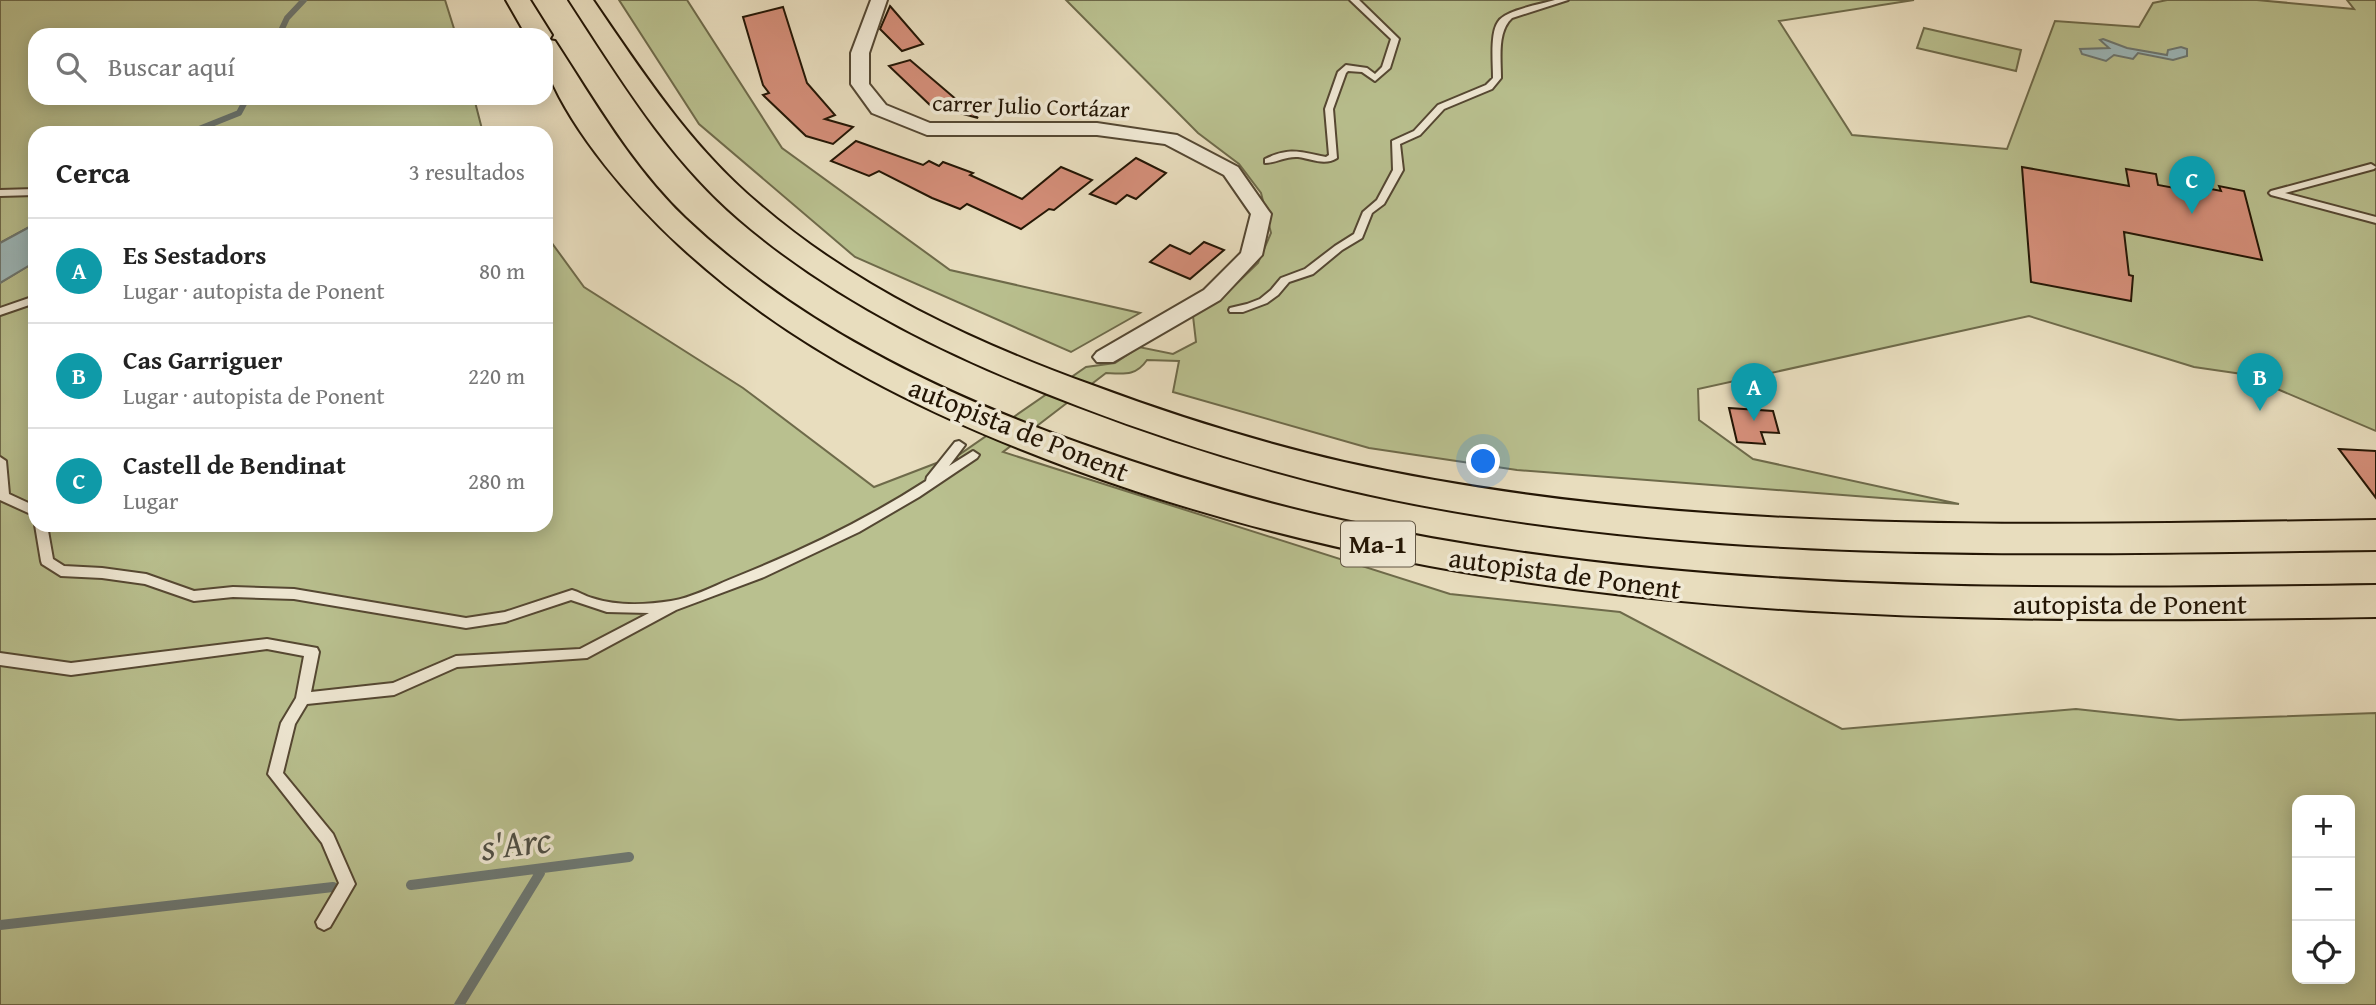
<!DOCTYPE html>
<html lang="es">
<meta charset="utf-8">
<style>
:root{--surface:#fff;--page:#f2f2f2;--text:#222;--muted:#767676;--line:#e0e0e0;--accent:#ea580c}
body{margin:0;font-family:"Gentium Book Plus",serif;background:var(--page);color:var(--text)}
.controls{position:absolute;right:21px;bottom:21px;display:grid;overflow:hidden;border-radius:14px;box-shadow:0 4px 18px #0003}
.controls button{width:63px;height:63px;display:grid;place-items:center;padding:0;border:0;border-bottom:2px solid var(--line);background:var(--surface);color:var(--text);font:35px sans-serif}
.you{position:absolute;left:1484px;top:462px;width:24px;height:24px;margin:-18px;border:5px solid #fff;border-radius:50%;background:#1a73e8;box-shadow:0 0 0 10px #1a73e833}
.badge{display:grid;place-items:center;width:46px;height:46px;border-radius:50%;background:var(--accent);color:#fff;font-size:23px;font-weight:700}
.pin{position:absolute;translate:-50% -58px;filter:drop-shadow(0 2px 4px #0008)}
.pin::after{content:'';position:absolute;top:37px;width:24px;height:21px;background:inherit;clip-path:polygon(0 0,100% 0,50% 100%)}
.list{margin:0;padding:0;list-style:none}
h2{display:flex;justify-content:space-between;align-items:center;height:91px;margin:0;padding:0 28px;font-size:30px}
h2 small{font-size:23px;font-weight:400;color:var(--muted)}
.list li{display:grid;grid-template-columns:46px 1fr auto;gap:21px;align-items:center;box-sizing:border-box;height:105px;padding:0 28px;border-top:2px solid var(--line)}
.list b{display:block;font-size:26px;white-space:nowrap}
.list p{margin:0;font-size:23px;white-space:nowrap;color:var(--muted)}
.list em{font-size:23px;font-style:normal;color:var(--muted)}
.icon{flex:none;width:38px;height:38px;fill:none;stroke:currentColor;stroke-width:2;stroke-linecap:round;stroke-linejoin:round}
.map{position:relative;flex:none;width:2376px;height:1005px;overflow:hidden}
.search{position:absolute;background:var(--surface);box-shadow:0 4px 18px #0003;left:28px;top:28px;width:525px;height:77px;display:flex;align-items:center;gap:18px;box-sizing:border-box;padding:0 24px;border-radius:21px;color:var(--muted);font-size:26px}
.panel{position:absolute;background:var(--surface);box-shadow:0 4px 18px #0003;left:28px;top:126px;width:525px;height:406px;border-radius:21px}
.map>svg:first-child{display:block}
.green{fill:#b9c08f;stroke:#6e6a4a;stroke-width:2;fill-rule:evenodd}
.water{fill:#9cb9bc;stroke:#6c7772;stroke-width:2}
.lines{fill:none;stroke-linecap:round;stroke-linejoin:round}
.stream-far1{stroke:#6c7772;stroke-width:6}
.stream{stroke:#6c7772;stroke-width:10}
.building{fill:#d48e79;stroke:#231504;stroke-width:2}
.lane-casing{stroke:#544732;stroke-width:4}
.street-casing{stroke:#544732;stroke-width:4}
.highway-casing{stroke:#231504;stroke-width:4}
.lane{fill:#f0e9d5;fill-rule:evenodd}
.street{fill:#f0e9d5;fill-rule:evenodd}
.highway{fill:#e8ddbe;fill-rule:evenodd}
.labels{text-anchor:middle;stroke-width:7;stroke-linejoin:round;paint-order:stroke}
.far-street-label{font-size:23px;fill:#231504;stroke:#f0e9d5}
.shield{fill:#f0e9d5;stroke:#605543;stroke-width:2}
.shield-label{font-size:26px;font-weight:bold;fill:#231504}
.street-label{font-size:28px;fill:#231504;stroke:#f0e9d5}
.near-water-label{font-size:37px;font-style:italic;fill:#4d4e44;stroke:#f0e9d5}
</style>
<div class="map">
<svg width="2376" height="1005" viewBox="0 0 2376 1005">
<rect width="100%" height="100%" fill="#e8ddbe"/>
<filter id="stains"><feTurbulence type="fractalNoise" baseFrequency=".00286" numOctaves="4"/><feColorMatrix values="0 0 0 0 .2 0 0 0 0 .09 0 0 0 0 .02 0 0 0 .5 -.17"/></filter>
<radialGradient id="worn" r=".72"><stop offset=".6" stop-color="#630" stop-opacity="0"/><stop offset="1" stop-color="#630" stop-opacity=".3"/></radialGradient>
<!-- green -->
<path class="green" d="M0,0H445L456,35H35V98H474L483,133H35V224L0,243Z
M619,0H687L782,148L950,270L1140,313L1071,352L855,257L699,124Z
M1066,0H1914L1779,21L1852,135L2007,149L2055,21L2139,27L2153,3L2167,0H2257L2354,9L2347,0H2376V431L2242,374L2194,367L2029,316L1698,389L1699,420L1753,459L1959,504L1517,470L1369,448L1173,392L1179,361L1147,360C1136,376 1125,374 1106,373L1003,452L1450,594L1620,612L1842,729L2076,709L2179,720L2376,713V1005H0V283L35,262V525H546V235L584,287L743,388L874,487L960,454L1086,367L1115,363L1139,347L1173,354L1196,342L1193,316L1227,293L1258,263L1271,233L1261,193L1239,164L1198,133ZM2297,800H2350V979H2297Z
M1924,28L2021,50L2016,71L1917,48Z"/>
<!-- water -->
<path class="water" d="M2103,39L2127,48L2167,55L2168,50L2181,47L2187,49V56L2173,60L2138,53L2133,59L2114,55L2106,61L2082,54L2080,49L2109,48L2100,40Z
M35,224V262L0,283V243Z"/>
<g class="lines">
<!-- stream-far1 -->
<path class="stream-far1" d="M279,35L287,18L304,0
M189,133L239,113L247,98"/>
<!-- stream -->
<path class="stream" d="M411,885L629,857
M0,925L333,887
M459,1005L540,873"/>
</g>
<!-- building -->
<path class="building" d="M890,6L923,44L902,51L880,29Z
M783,7L807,83L835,115L825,119L853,127L833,144L806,136L763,95L769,93L763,85L743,17Z
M910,60L978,118L930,105L889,66Z
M856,141L923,165L929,161L939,166L943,162L973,173L970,175L1022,199L1061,167L1092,180L1054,210L1049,209L1021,229L967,204L960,209L932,198L879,171L869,176L831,161Z
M1136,158L1166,173L1136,199L1127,195L1116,204L1090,194Z
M2022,167L2129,186L2126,169L2156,174L2158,185L2207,194L2206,188L2221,191L2219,186L2244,191L2262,260L2124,232L2129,275L2133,276L2131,301L2031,282Z
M1204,242L1224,250L1190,279L1150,262L1170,245L1190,254Z
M1729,408L1773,411L1779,433L1761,432L1765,444L1737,442Z
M2339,449L2376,451V498Z"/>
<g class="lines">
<!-- lane casing -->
<g class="lane-casing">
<path id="lane" d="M1350,0H1359L1399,39L1390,68L1375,81L1362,72L1348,71L1346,73L1333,109L1337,158C1325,166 1312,159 1298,157C1285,156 1276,163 1265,163V159C1290,147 1300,152 1326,157L1329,155L1325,109L1338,72L1346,65L1367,68L1375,74L1382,67L1391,39Z
M1555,0H1568L1512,18C1497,31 1501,59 1501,78L1492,89L1444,109L1420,135L1400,144L1403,170L1384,204L1372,213L1362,238L1342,250L1313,274L1289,282L1278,295L1267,303L1243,312H1230L1229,310L1230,308L1247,304L1260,299L1271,290L1281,278L1305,269L1335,246L1354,234L1363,212L1377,200L1393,170L1392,141L1414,131L1438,105L1486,85L1493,78C1493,63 1490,33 1498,22C1505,10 1542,4 1555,0Z
M2371,164L2376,167L2374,169L2285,193L2376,217V223L2271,195L2269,193L2271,191Z
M35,189V195L0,196V190Z
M35,296V303L0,315V308Z
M959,441L965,445L949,466L973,451L979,455L977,458L919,497L859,532L764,577L676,610L587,658L457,667L394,695L307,704L295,724L283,773L333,834L355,884L330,927L324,930L318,927L316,922L339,883L322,843L268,774L281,723L296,698L304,656L267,649L71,675L0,665V653L71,663L267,639L317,648L319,652L311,692L393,683L456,656L580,649L649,613L607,612L571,600L505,622L466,628L294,599L233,597L194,601L145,584L102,578L61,576L42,564L41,561L35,525H47L53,559L64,566L102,568L146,574L194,591L233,587L294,589L466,618L505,612L572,590C579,592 585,596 592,598C616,606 646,605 671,601C691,598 712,587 731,579C799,552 864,521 926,481L927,477L955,442Z
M0,457L6,461L9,494L35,506V516L0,500Z"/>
</g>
<!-- street casing -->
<g class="street-casing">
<path id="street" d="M871,0H887L869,53V84L886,105L930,123H1097L1177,135L1238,167L1268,210L1271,214L1262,255L1220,300L1113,362H1097L1093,357L1097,352L1204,290L1241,253L1251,214L1224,175L1165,144L1097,135H927L872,113L851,84V53Z"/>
</g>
<!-- highway casing -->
<g class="highway-casing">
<path id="highway" d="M506,0H530L552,35L549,40L555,41C596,104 631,166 685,218C797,324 938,393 1082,444C1167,474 1253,501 1341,520C1680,595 2031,590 2376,585V617C1931,624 1500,625 1075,470C931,417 792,350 679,245C632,202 573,133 549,75C544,63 546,48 546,35H526Z
M569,0H593C643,73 691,147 759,204C855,287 973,342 1092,385C1175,416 1258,442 1344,462C1681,537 2033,525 2376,520V550C2035,554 1678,567 1344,489C1253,467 1164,439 1078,406C957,360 838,304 739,219C668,158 620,78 569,0Z"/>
</g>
<!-- lane -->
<use href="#lane" class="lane"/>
<!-- street -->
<use href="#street" class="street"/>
<!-- highway -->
<use href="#highway" class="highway"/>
</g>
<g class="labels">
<!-- far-street labels -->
<g class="far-street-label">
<text transform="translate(1031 106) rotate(2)" y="8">carrer Julio Cortázar</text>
</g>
<!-- shield labels -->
<rect class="shield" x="1341" y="521.5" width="74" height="45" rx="5"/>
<g class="shield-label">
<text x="1378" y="553">Ma-1</text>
</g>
<!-- street labels -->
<g class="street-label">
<text transform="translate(1019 429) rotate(22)" y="10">autopista de Ponent</text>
<text transform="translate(1565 573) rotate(8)" y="10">autopista de Ponent</text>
<text x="2130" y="614">autopista de Ponent</text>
</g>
<!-- near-water labels -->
<g class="near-water-label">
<text transform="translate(516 843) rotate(-7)" y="13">s'Arc</text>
</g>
</g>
<rect width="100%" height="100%" filter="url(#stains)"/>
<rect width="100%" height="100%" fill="url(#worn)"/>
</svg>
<div class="controls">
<button>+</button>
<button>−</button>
<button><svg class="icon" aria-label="locate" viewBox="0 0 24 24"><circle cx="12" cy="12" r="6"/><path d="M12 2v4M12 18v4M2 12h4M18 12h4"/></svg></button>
</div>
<div class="you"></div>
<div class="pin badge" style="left:1754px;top:421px;background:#0f9aa8">A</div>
<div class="pin badge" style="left:2260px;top:411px;background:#0f9aa8">B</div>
<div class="pin badge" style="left:2192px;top:214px;background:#0f9aa8">C</div>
<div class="search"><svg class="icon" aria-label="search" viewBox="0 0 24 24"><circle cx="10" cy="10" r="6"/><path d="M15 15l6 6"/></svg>Buscar aquí</div>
<section class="panel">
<h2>Cerca<small>3 resultados</small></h2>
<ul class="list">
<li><span class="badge" style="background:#0f9aa8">A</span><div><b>Es Sestadors</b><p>Lugar · autopista de Ponent</p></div><em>80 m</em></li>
<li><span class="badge" style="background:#0f9aa8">B</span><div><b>Cas Garriguer</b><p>Lugar · autopista de Ponent</p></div><em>220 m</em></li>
<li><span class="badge" style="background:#0f9aa8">C</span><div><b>Castell de Bendinat</b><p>Lugar</p></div><em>280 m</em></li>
</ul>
</section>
</div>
